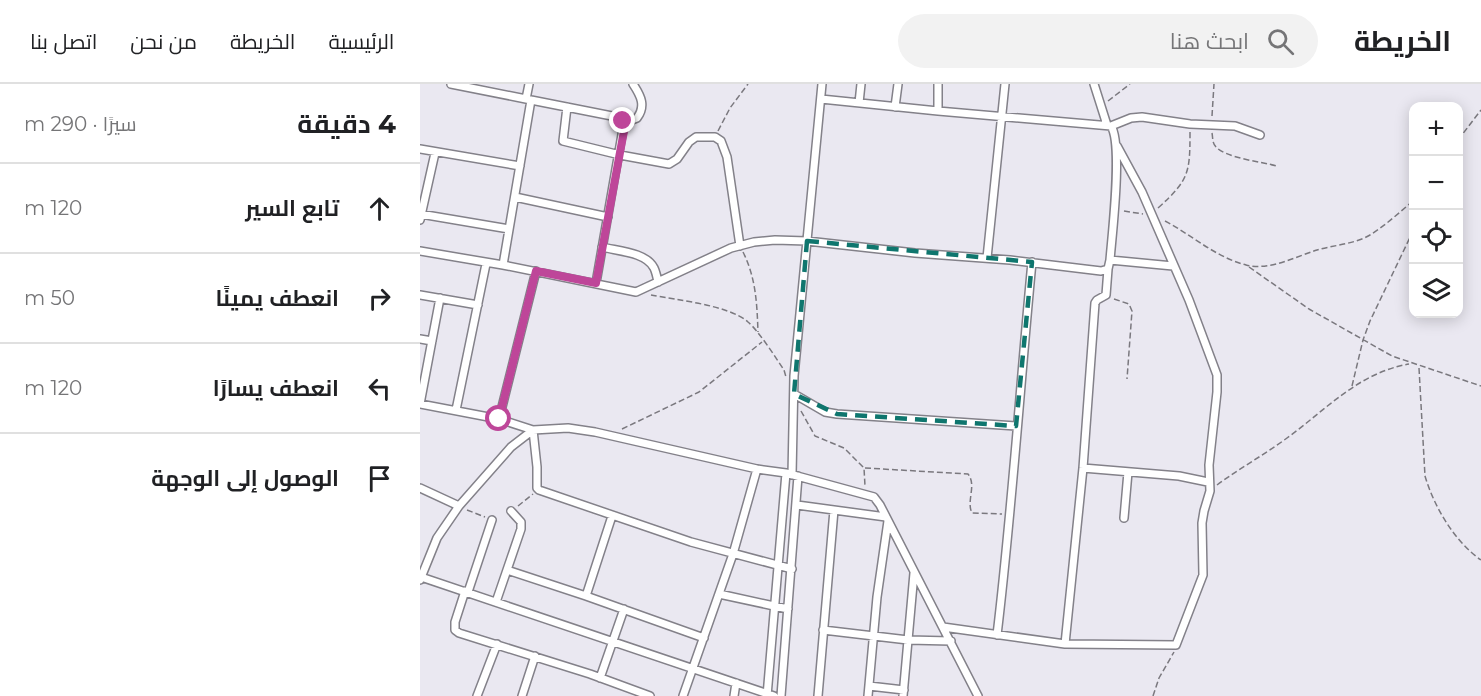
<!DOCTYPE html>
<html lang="ar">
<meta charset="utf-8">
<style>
:root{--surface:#fff;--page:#f2f2f2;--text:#202124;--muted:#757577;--line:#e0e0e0}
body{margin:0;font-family:Montserrat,Cairo,sans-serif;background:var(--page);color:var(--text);direction:rtl}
.controls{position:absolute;right:18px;top:18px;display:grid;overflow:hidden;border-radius:12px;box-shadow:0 3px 15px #0003}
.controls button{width:54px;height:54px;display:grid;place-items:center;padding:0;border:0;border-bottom:2px solid var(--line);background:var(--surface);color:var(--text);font:30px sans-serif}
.stop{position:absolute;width:18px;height:18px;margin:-14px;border:4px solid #be4699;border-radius:50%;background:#fff}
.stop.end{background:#be4699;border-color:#fff;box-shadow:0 2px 6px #0008}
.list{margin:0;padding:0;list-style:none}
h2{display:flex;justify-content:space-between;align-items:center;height:78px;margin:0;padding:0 24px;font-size:26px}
h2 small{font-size:20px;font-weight:400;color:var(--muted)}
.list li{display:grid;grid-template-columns:39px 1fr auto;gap:18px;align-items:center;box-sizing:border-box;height:90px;padding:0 24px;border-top:2px solid var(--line)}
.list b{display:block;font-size:22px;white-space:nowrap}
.list em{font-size:20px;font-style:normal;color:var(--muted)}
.icon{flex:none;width:33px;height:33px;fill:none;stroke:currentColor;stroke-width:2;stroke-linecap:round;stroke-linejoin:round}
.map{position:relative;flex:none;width:1061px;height:612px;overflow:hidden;direction:ltr}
header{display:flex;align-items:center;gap:36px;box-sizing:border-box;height:84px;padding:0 30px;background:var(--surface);border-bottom:2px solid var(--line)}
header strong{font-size:28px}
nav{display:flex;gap:33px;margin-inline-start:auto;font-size:21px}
.search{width:420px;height:54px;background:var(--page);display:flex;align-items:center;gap:15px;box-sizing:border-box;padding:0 21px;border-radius:33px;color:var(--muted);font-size:22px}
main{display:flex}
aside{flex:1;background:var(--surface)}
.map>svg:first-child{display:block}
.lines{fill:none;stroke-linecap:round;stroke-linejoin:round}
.street-casing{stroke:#838189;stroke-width:10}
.path{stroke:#7a787e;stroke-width:1.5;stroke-dasharray:6 3;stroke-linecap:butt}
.street{stroke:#fff;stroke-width:7}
.route{stroke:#be4699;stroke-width:8}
.marked{fill:none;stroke:#0f766e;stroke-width:4.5;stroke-dasharray:12 8;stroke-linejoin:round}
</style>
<header>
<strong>الخريطة</strong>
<div class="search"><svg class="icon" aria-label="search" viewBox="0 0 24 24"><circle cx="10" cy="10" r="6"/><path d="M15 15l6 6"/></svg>ابحث هنا</div>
<nav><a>الرئيسية</a><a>الخريطة</a><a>من نحن</a><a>اتصل بنا</a></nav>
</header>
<main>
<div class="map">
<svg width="1061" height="612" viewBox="0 0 1061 612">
<rect width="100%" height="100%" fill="#eae8f1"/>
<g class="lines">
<!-- street casing -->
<g class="street-casing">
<path id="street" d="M674,0L687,41
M106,15L109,0
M111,16L197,33L204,39L176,199
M439,19L441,0
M147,23L143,57L200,71L249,80L257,75L269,58L276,53H295L301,57L307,73L320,162
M475,23L478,0
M518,27V0
M204,39L217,34C226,22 221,12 213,0
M691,42L711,34L722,33L770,40L815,42L840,51
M0,65L100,82
M95,113L188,133
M0,130L89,145
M0,136L15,69
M182,163C197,167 226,168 234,184C236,188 237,193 238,198
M0,167L83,181L111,16L31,0
M567,174L585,0
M690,176L753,182
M83,181L216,208L311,164L334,158L355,156L387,157L495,169L590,176L681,187L688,185L690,176C692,151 703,60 691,42L518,27L401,15
M0,211L58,221
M0,255L12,257
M374,310L405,328L417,330L596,342
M0,320L79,335L113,346L117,383V404L119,406L271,458L372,485
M0,320L20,214
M36,326L66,180
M79,335L116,187
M663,384L759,392L788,398
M372,391L374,292L402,0
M0,404L39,422
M377,421L466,433
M704,434L708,388
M87,486L166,512L284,554
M1,493L354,612
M0,496L17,454L39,422L91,363L113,346L148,344L175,348L337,385L366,389L454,413L460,421L558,612
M45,507L35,538V546L39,549L170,590L230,612
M48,508L72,436
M299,510L368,525
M166,512L192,432
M76,518L101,445V438L91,427
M523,543L645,560L756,561L783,491L782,439L784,427L790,407L789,381L797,308V291L769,216L722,108L697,62
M403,546L488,556L531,557
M577,551C592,427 600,302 612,178
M645,560L663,384L675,219L677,216L686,211L688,185
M180,594L204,525
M449,602L484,606
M57,612L77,560
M102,612L115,572
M263,612L313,470L337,385
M314,612L316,599
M347,612L366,389
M361,612L378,392
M398,612L414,426
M448,612L457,513L468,437
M483,612L494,489"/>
</g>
<!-- path -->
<path class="path" d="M688,17L710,0
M792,32L794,0
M298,47L310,24L328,0
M792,49C793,54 792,59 796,63C806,74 842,78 857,82
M1038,56L1061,26
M738,124C769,96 770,89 770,48
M704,127L723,130
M745,137C772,151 795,173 826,181C849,187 875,173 897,166C914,161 935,160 950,151C966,141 980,128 994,116
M323,168C336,194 337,220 338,248
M829,183L889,225L972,272L1061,302
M231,211C256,216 309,221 328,238C338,246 356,274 364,286L366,293
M694,215L709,220L712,227L707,295
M999,284L1005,392C1014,423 1035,458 1061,476
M932,302L943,256L950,237L994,145
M381,327L395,352L424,364L444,384L445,402
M202,345L279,308L342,258
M445,384L548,390C557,401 546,417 552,429L582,430
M797,401C820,384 844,371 867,354C907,325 938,289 989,280
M98,422L113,410
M47,426L65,433
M733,612L739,594L754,568"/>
<!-- street -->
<use href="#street" class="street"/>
</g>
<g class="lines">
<!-- route -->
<path class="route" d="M79,335L116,187L176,199L201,63L205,42L203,37"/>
</g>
<!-- marked area -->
<path class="marked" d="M387,157L612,178L596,342L417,330L374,310Z"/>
</svg>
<div class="controls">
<button>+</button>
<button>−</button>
<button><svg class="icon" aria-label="locate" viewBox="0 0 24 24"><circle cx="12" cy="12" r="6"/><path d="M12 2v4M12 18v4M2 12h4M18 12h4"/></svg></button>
<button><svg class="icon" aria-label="layers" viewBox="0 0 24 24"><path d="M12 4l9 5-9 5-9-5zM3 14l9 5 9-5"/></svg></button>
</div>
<div class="stop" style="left:79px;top:335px"></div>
<div class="stop end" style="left:203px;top:37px"></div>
</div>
<aside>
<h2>4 دقيقة<small>سيرًا · 290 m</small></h2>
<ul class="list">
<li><svg class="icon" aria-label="ahead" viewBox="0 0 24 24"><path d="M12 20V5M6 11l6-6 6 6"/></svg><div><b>تابع السير</b></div><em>120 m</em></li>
<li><svg class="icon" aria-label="right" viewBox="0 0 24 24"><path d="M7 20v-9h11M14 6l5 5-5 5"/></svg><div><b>انعطف يمينًا</b></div><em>50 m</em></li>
<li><svg class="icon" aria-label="left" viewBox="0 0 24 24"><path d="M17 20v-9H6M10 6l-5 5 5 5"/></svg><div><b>انعطف يسارًا</b></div><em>120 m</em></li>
<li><svg class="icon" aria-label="arrive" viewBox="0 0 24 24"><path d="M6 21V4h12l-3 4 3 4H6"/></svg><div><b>الوصول إلى الوجهة</b></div></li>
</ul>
</aside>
</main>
